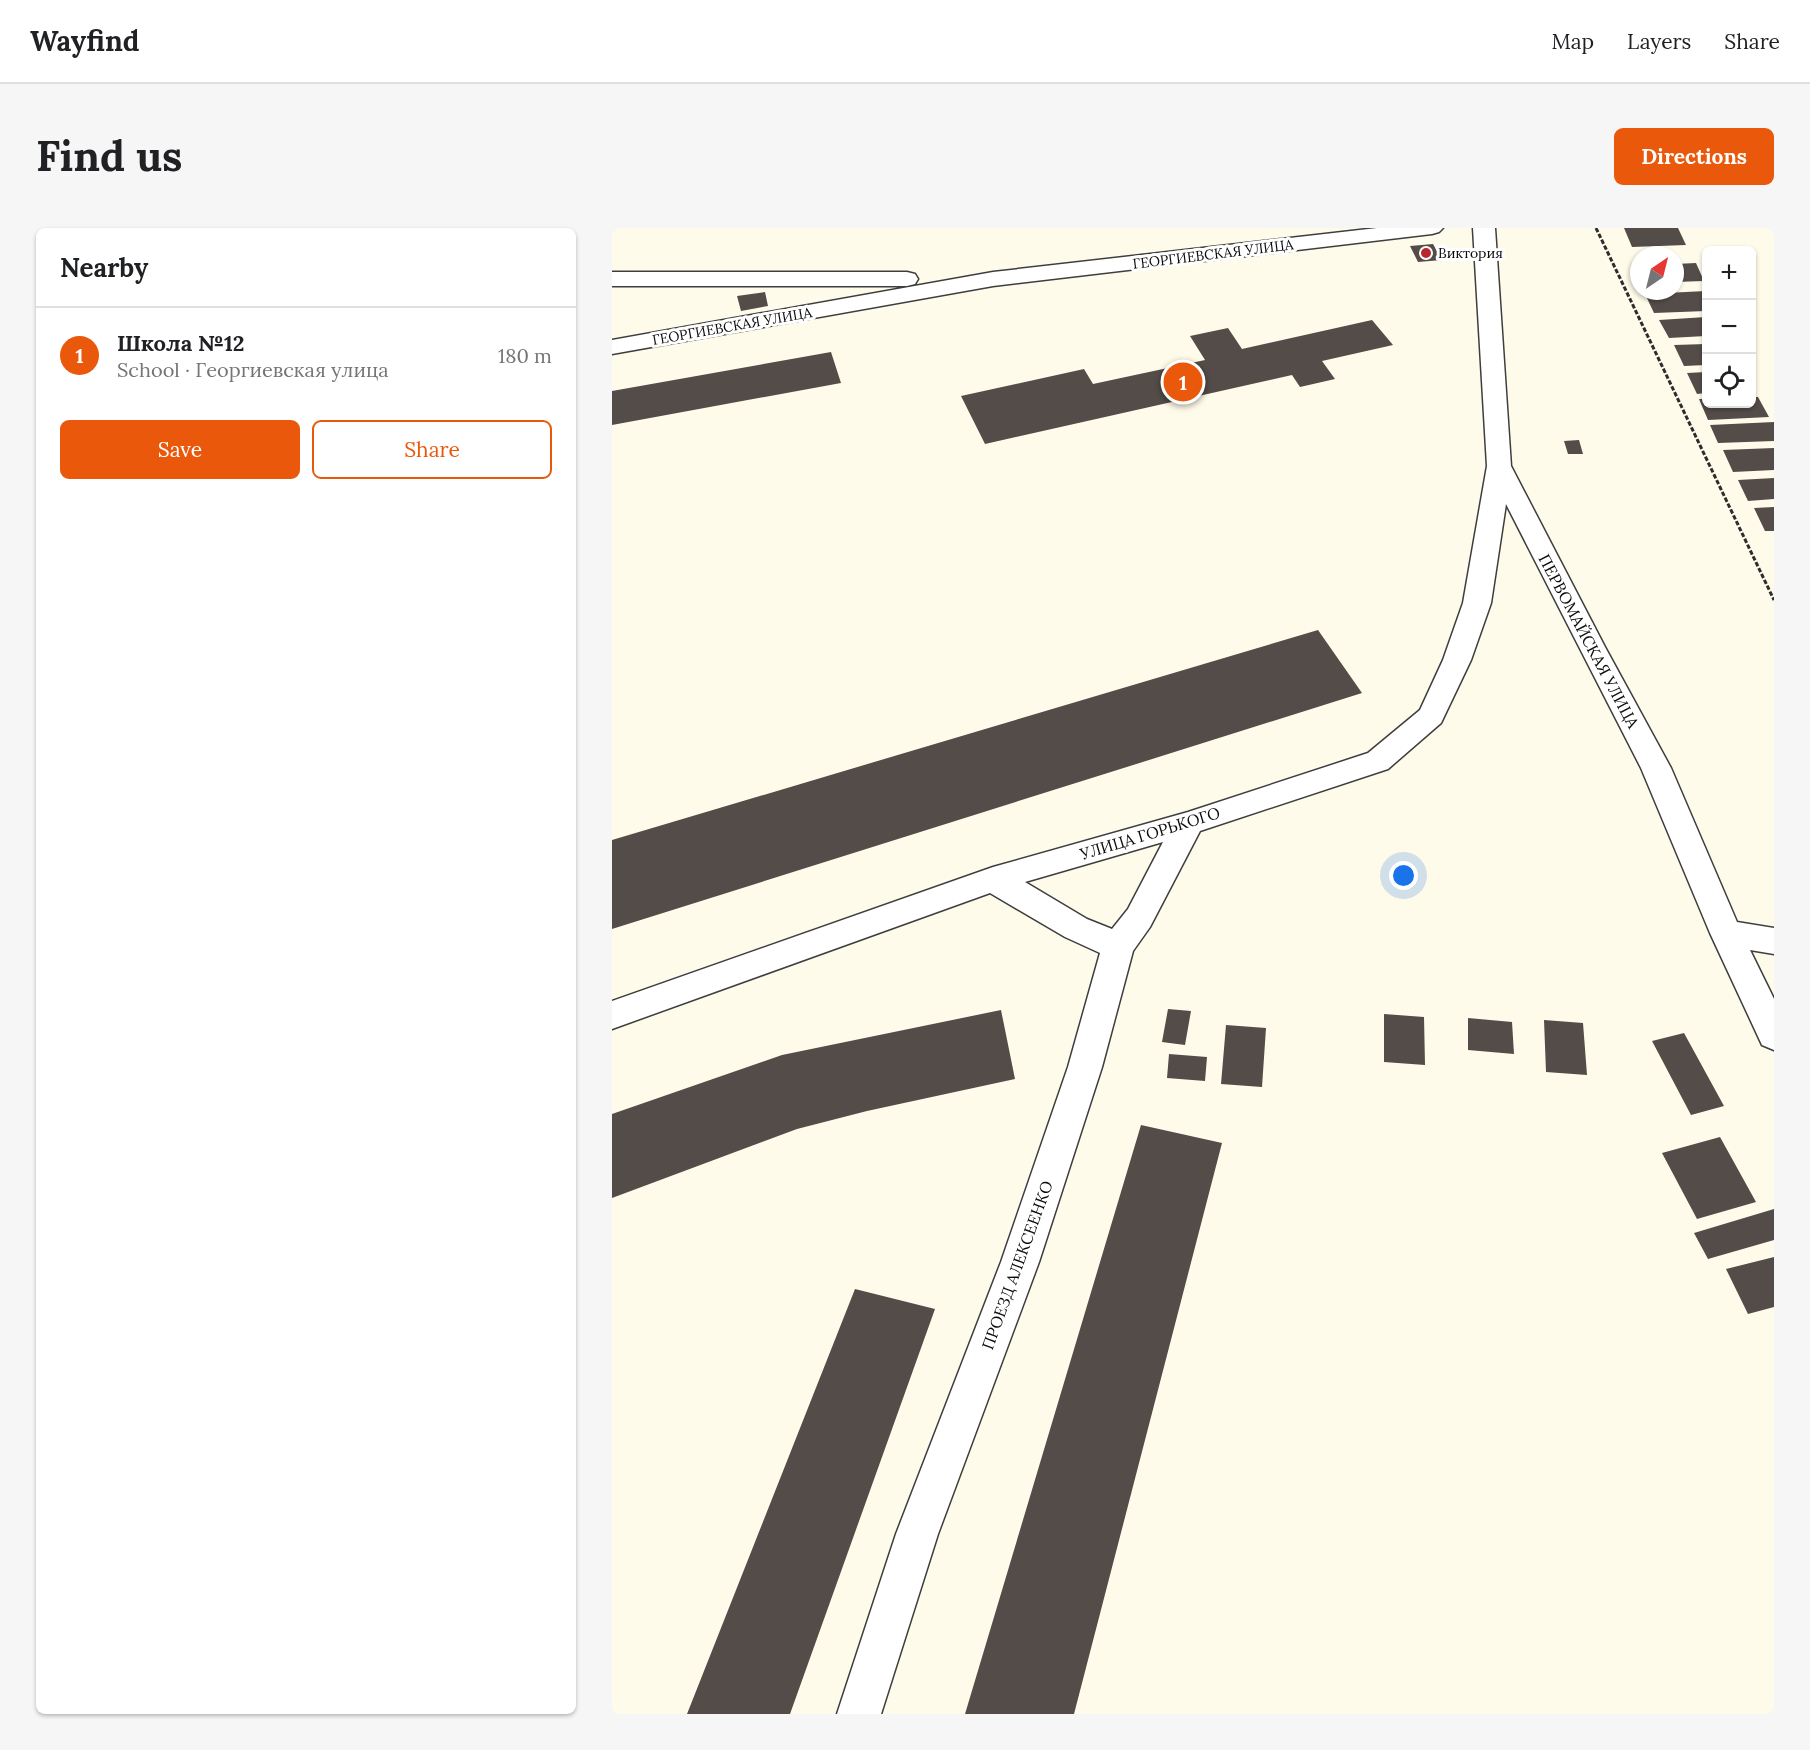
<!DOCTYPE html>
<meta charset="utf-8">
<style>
:root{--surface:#fff;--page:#f6f6f6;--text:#202124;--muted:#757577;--line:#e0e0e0;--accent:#ea580c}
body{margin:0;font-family:Lora,serif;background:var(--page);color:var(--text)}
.controls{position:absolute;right:18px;top:18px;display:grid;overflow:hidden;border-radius:9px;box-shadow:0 2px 4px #0004}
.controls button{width:54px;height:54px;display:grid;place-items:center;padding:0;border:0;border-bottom:2px solid var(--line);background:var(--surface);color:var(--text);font:30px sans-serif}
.compass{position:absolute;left:1018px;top:18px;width:54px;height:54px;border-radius:50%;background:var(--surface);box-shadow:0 2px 4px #0004;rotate:35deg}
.you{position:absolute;left:792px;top:648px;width:21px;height:21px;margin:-15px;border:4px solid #fff;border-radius:50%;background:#1a73e8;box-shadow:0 0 0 9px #1a73e833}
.badge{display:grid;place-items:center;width:39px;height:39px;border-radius:50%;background:var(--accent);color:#fff;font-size:20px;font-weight:700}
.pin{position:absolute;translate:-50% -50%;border:3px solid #fff;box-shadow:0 2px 6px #0006}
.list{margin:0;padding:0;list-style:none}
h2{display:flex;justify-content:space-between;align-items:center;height:78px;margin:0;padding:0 24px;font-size:26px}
h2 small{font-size:20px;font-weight:400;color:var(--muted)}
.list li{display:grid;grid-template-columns:39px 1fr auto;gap:18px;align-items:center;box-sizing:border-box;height:96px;padding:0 24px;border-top:2px solid var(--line)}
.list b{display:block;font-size:22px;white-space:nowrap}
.list p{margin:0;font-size:20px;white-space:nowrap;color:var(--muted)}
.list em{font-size:20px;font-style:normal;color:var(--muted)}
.actions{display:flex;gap:12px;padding:18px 24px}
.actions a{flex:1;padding:14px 0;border:2px solid var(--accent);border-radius:9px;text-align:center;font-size:21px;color:var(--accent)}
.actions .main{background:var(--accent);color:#fff}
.icon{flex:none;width:33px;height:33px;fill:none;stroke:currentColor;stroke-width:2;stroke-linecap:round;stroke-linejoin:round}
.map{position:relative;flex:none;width:1162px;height:1486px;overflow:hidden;border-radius:9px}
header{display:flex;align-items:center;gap:36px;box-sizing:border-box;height:84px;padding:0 30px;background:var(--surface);border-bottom:2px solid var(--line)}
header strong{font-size:28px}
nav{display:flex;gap:33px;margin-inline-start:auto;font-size:21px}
.intro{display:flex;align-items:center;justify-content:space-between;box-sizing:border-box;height:144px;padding:0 36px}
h1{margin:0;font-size:42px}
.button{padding:15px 27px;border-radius:9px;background:var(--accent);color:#fff;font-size:21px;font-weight:700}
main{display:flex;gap:36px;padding:0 36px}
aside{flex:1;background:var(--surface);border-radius:9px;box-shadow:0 2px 4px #0004}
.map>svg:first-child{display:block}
.building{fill:#534c48}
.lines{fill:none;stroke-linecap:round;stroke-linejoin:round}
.minor-casing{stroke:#3e3e3e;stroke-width:3}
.path{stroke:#2d2d2d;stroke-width:3;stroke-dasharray:4.5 2;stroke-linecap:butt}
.minor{fill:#fff;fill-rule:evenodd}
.poi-dot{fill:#b8272d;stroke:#fff;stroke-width:2}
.labels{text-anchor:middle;stroke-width:6;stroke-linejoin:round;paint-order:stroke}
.far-poi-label{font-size:14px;fill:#0b0b0b;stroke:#fff;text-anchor:start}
.far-street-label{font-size:14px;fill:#0b0b0b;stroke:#fff}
.street-label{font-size:16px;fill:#0b0b0b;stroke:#fff}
</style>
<header>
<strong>Wayfind</strong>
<nav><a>Map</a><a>Layers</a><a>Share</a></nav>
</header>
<div class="intro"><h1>Find us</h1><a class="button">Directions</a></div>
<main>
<aside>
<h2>Nearby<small></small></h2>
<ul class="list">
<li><span class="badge">1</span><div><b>Школа №12</b><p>School · Георгиевская улица</p></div><em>180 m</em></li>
</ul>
<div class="actions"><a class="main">Save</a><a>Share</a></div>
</aside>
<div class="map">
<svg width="1162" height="1486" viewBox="0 0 1162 1486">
<rect width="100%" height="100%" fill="#fffbea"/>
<!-- building -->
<path class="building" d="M1012,0H1066L1074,17L1020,19Z
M821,16L830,32L806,34L798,18Z
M1084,35L1092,53L1063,54V36Z
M1094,63V83L1042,85L1033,66Z
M153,64L156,78L129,83L125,68Z
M1094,89V108L1057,110L1047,92Z
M760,92L781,117L710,133L723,151L688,159L680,147L373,216L349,168L472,141L481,156L593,132L578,108L616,100L630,121Z
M1094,116V137L1072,138L1062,117Z
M219,124L229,155L0,197V163Z
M1094,144V165L1085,166L1075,145Z
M1140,169H1146L1157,189L1096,192L1087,171H1094V176H1140Z
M1162,194V213L1106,215L1098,197Z
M967,212L971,226H956L952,213Z
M1162,220V242L1121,244L1111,222Z
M1162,250V271L1136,273L1126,252Z
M1162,279V303H1153L1142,280Z
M706,402L750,465L0,701V612Z
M556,781L579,783L573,817L550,814Z
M389,782L403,851L255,883L185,901L0,970V886L170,827Z
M772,786L812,789L813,837L772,834Z
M856,790L900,794L902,826L856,822Z
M932,792L971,795L975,847L934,844Z
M614,797L654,800L650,859L609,856Z
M1072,805L1112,878L1079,887L1040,813Z
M557,826L595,829L593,853L555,850Z
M529,897L610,915L462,1486H353Z
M1108,909L1144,974L1085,991L1050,925Z
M1162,981V1012L1096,1031L1082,1005Z
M1162,1029V1079L1136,1086L1114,1041Z
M243,1061L323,1081L178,1486H75Z"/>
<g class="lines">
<!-- minor casing -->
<g class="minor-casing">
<path id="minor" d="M765,0H831L827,4L820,6L381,58L0,126V112L381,44Z
M861,0H883L899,238L993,419L1059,540L1125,694L1162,700V726L1138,722L1162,771V822L1150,817L1098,705L1029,540L894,276L879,375L859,432L829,495L776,541L588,603L538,699L521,723L490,839L427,1034L326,1306L269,1486H225L284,1306L389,1034L456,839L488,725L453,709L378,665L0,801V773L381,639L576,584L756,525L808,482L831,432L851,375L875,238ZM551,614L516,681L500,701L475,691L413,654Z
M0,44H295L303,46L306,51L303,56L295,58H0Z"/>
</g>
<!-- path -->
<path class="path" d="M984,0L1162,372"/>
<!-- minor -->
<use href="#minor" class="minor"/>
</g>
<!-- markers -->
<circle class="poi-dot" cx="814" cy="25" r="6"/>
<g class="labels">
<!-- far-poi labels -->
<g class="far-poi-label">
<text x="826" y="30">Виктория</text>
</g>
<!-- far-street labels -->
<g class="far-street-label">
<text transform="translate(601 26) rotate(-7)" y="5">ГЕОРГИЕВСКАЯ УЛИЦА</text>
<text transform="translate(120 98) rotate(-10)" y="5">ГЕОРГИЕВСКАЯ УЛИЦА</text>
</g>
<!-- street labels -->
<g class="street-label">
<text transform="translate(977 413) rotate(62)" y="6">ПЕРВОМАЙСКАЯ УЛИЦА</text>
<text transform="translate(538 605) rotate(-17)" y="6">УЛИЦА ГОРЬКОГО</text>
<text transform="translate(405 1037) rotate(-70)" y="6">ПРОЕЗД АЛЕКСЕЕНКО</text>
</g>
</g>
</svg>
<div class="controls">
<button>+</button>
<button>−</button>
<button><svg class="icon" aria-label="locate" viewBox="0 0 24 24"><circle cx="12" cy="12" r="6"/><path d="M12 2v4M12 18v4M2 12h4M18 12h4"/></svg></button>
</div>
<svg class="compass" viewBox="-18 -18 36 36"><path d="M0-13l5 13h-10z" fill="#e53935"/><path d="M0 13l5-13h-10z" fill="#757577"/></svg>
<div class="you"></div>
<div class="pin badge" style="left:571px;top:154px">1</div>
</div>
</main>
